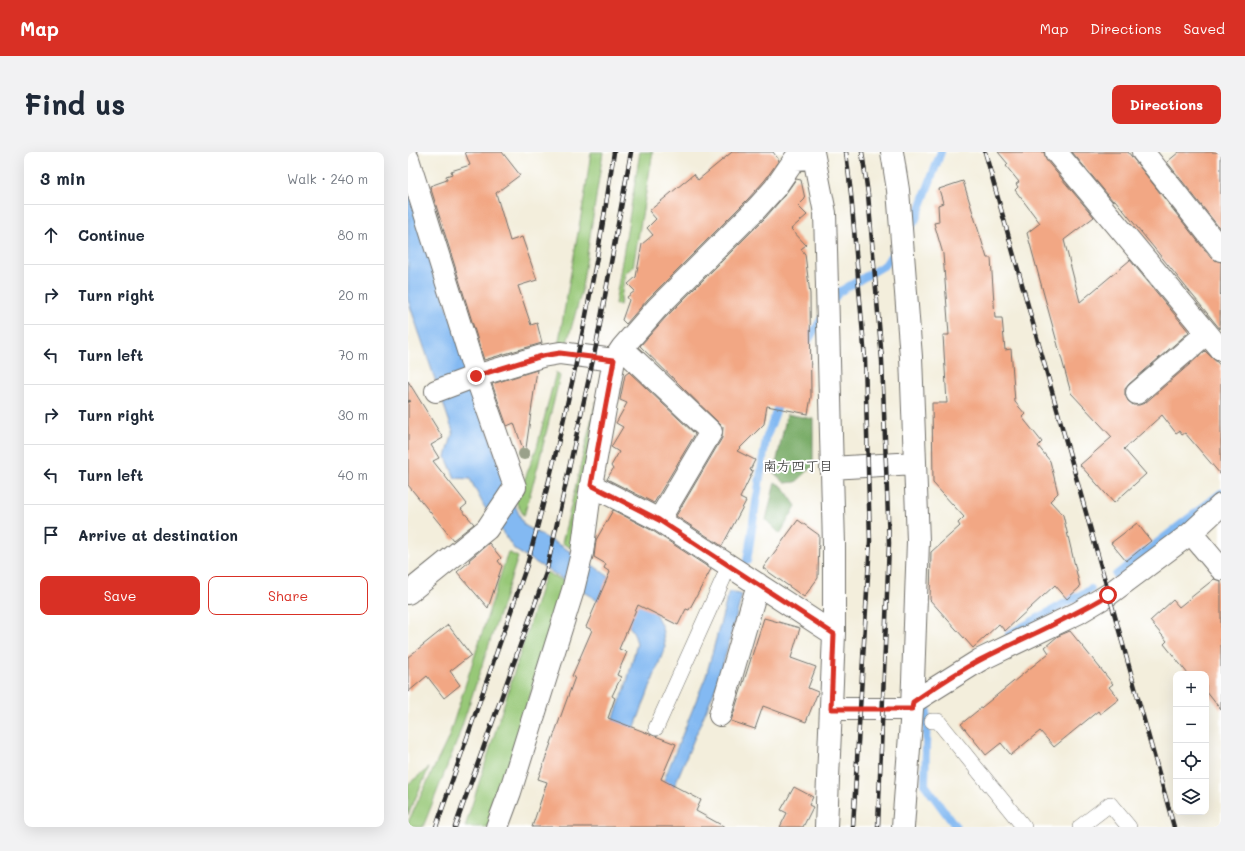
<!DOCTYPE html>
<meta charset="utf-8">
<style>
:root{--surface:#fff;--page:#f2f2f3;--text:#1f2937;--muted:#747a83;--line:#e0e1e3;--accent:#d93025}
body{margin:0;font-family:Mali,"Klee One",sans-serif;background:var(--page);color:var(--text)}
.controls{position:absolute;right:12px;bottom:12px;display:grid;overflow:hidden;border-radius:8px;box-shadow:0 4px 16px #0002}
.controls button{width:36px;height:36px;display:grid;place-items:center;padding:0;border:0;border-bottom:1px solid var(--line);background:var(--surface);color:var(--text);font:20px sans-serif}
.stop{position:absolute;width:12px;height:12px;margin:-9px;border:3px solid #d93025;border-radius:50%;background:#fff}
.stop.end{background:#d93025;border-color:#fff;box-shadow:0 1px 4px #0008}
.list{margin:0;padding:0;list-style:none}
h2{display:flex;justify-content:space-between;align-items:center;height:52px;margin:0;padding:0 16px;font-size:17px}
h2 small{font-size:13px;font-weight:400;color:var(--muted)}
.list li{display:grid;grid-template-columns:26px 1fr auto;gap:12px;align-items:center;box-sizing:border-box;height:60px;padding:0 16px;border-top:1px solid var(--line)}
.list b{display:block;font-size:15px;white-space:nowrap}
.list em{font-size:13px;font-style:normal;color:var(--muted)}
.actions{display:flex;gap:8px;padding:12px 16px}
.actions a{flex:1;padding:9px 0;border:1px solid var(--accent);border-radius:8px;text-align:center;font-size:14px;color:var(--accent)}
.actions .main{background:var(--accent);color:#fff}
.icon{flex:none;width:22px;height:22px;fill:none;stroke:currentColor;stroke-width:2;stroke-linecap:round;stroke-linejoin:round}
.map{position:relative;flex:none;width:813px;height:675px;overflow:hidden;border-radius:8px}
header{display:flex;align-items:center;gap:24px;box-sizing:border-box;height:56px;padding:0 20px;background:var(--accent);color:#fff}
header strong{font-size:19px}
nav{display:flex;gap:22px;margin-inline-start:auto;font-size:14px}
.intro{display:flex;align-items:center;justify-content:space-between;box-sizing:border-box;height:96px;padding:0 24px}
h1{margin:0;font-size:28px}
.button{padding:10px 18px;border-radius:8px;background:var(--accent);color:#fff;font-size:14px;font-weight:700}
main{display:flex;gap:24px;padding:0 24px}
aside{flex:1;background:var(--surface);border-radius:8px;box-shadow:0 4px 16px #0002}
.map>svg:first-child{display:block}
.green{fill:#97c877;stroke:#617a51}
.forest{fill:#79ac68;stroke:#526c4a}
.water{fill:#83b9f2;stroke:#57728e}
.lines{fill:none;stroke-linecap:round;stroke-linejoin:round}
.stream{stroke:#83b9f2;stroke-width:8}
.building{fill:#f2a784}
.lane-casing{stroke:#716f69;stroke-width:16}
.street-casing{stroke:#716f69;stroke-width:24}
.path{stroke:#716f69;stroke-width:2.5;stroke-dasharray:3 3;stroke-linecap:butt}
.lane{stroke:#fff;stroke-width:15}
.street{stroke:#fff;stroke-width:22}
.rail-casing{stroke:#2b2b2b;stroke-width:4.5}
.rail{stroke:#fff;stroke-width:3;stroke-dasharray:9;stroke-linecap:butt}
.tree{fill:#9aa18a}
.route{stroke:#d93025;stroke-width:5}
.labels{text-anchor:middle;stroke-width:4;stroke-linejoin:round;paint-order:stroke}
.neighbourhood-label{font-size:14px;fill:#2b2b2b;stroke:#fff}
</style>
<header>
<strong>Map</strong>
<nav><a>Map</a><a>Directions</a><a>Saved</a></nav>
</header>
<div class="intro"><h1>Find us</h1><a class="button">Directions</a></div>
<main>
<aside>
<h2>3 min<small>Walk · 240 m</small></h2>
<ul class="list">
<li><svg class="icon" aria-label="ahead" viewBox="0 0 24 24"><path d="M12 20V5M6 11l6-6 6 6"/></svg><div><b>Continue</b></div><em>80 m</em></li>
<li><svg class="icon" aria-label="right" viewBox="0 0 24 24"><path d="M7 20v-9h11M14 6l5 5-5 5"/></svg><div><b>Turn right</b></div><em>20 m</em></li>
<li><svg class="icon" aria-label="left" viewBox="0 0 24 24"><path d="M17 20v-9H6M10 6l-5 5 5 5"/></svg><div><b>Turn left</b></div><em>70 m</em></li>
<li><svg class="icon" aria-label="right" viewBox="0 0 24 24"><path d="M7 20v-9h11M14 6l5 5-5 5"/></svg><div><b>Turn right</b></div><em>30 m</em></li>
<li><svg class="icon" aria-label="left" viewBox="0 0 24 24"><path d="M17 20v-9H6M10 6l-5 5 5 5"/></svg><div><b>Turn left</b></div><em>40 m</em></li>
<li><svg class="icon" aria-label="arrive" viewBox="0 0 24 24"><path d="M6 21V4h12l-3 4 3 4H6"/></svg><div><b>Arrive at destination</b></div></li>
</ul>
<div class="actions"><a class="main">Save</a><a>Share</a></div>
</aside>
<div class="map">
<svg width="813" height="675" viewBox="0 0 813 675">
<rect width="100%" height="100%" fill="#fff"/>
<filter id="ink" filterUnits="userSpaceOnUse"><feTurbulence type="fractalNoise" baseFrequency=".025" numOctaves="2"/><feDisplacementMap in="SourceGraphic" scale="8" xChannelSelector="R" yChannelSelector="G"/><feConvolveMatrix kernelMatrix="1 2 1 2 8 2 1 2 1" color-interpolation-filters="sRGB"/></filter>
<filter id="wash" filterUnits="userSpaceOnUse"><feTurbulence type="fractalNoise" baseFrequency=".012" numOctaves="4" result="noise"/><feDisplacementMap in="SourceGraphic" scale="16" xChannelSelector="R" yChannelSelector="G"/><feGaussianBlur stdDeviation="0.9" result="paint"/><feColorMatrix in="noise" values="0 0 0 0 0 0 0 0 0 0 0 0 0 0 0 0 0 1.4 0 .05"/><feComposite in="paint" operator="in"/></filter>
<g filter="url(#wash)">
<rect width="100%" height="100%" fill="#f3eedc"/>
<!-- green -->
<path class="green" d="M183,0H195L173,142L159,191L150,194L177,41Z
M232,0H245L225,115L217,121L212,153L207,152Z
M148,220L152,224L130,314L116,364L108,350L129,295Z
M188,249L167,398L154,391Z
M100,400L110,405L49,589L15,675H0V670L40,587Z
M138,420L158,430L81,675H57Z
M21,616L0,663V632Z"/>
<!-- forest -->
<path class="forest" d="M379,262L405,267V314L388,330L377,331L366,321Z
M367,330L375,335L388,354L372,382L358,368Z"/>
<!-- water -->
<path class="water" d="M0,36L98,334L116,373L179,409L232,447L246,459L254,475L257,495L199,649L181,627L217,537L229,491L225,479L215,467L180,442L107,398L76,354L62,327L47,326L38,305L45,280L0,148Z
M321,439L334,443L310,530L249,675H237L298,524Z"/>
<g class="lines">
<!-- stream -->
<path class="stream" d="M499,81L508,67L533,0
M424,150L431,140L477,113L490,94
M397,194L414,166
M339,409L358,287L373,246
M708,423L813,341
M601,482L683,437
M519,557L517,633L548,675"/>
</g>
<g id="blocks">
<!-- building -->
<path class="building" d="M57,0H94L112,23L88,41L102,89L114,85L129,128L110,134L123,173L129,171L134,191L76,208L22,34L39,28L38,24L44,22L43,19L62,13Z
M324,0H365L371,8L357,28L340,47L240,147L218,172L214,168L221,148L219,145L227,139L220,132L228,125L234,92L245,83L239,76L248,67L241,59L286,22L290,28Z
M590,0H636L638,8L686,65L656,88L672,150L722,108L781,180L721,232L717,237V243L720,249L725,253H731L737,251L797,199L813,214V323L777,281L774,283L771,279L768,281L754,263L716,297L738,322L706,351L672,313L704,285L663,241L619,81L632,71L607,38L610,35L608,32L611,30L598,14L600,12Z
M664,0H720L803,106L813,110L812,177L707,48L705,49Z
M771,0H813V78L759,10Z
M388,27L393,28L397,47L390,54L399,63L383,77L398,93L393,97L397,102L402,142L403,245L400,262L359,254L356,272L329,299L347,308L342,318L345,319L332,346L338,349L314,394L268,364L314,286L315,275L232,194L258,165L358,65L376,44Z
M555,29L579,106H583L587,166H594L597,198L603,197L607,250L617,262L614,265L634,290L630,294L642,309L650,341L642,349L655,363L672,435L659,447L647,433L597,479L591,472L565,496L522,448L523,400L552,374L550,371L556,365L525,331L524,251H539L535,183H541L535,102L526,71L531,70L530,53L535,51L531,37Z
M129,218L117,303L106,271L99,274L84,232Z
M221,220L287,282L246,351L199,327L205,317L203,314L211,300L203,295L215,275L208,271L219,251L212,248L217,223Z
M0,229L35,286L23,293L31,306L25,309L59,352L53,357L66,372L45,388L0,333Z
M205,358L245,379L303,417L281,458L278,457L270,473L230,453L211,497L219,500L209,523L213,525L204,544L207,546L200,566L268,592L253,627L293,648L288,659L317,675H124L139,630L130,627L167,525L164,524L184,478L178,475L202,420L196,416L198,412L186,405L188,388Z
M390,368L411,383L410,426L396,445L355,416Z
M729,371L743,389L718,409L703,391Z
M81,391L93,406L90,409L94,414L80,456L49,420L62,409L61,408Z
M806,427L813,429V558L798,539V522H780L756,492L759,489L742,469L765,448L771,455Z
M356,466L392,476L383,506L408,515L400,536L410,540L398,570L355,554L347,577L323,569Z
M40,473L63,503L42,519L52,533L36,546L19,524L0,540V505Z
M662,479L705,532L701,535L711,547L692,562L690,559L646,595L632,579L603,603L593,591L578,603L553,572L641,501L637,495L650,484Z
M386,635L405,645L401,653L405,655L395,675H372L379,661L373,658Z"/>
</g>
</g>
<g filter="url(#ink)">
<use href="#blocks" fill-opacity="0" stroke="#716f69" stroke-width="1"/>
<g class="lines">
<!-- lane casing -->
<g class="lane-casing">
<path id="lane" d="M524,569H530L616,675
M248,576L321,414
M672,675L702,652L721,675"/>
</g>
<!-- street casing -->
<g class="street-casing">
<path id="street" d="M405,0L417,61L426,393V482L418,675
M484,0L490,38L503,205L510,389L504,557L495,675
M648,0L813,198
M735,0L813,98
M0,7L68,224L107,335L79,377L0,441
M214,196L249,156L349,56L367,36L387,7L405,6
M28,239L68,224L134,204L152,201L206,208
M729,241L799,181
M423,316L507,311
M251,368L426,482
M783,381L813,417
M505,550L572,508L670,461L700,443L783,381L813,353
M423,557H504
M312,563L350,432
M89,675L102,640L165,438L174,401L183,333L206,208L214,196L303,280L251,368L183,333"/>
</g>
<!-- path -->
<path class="path" d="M0,250L5,247"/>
<!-- lane -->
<use href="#lane" class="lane"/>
<!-- street -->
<use href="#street" class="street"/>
<!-- rail casing -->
<g class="rail-casing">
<path id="rail" d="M438,0L443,42L457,207L462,389L445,675
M454,0L460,42L474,208L481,391L470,675
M577,0L766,675
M28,675L119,413C156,278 186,139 206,0
M47,675L138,421L188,194L223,0"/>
</g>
<!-- rail -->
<use href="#rail" class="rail"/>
</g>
<!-- trees -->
<circle class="tree" cx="116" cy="302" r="6"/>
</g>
<g class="lines" filter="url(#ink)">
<!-- route -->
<path class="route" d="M68,224L134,204L152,201L206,208L183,333L251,368L426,482L423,557H504L505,550C527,535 549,520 572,508C615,486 659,468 700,443"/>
</g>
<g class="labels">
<!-- neighbourhood labels -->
<g class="neighbourhood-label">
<text x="390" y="319">南方四丁目</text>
</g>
</g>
</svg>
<div class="controls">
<button>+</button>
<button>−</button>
<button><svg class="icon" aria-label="locate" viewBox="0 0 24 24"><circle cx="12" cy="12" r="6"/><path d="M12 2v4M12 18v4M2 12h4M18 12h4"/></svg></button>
<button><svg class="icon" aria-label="layers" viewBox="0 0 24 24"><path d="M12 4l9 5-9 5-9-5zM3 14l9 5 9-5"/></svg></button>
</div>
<div class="stop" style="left:700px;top:443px"></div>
<div class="stop end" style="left:68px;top:224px"></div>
</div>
</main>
